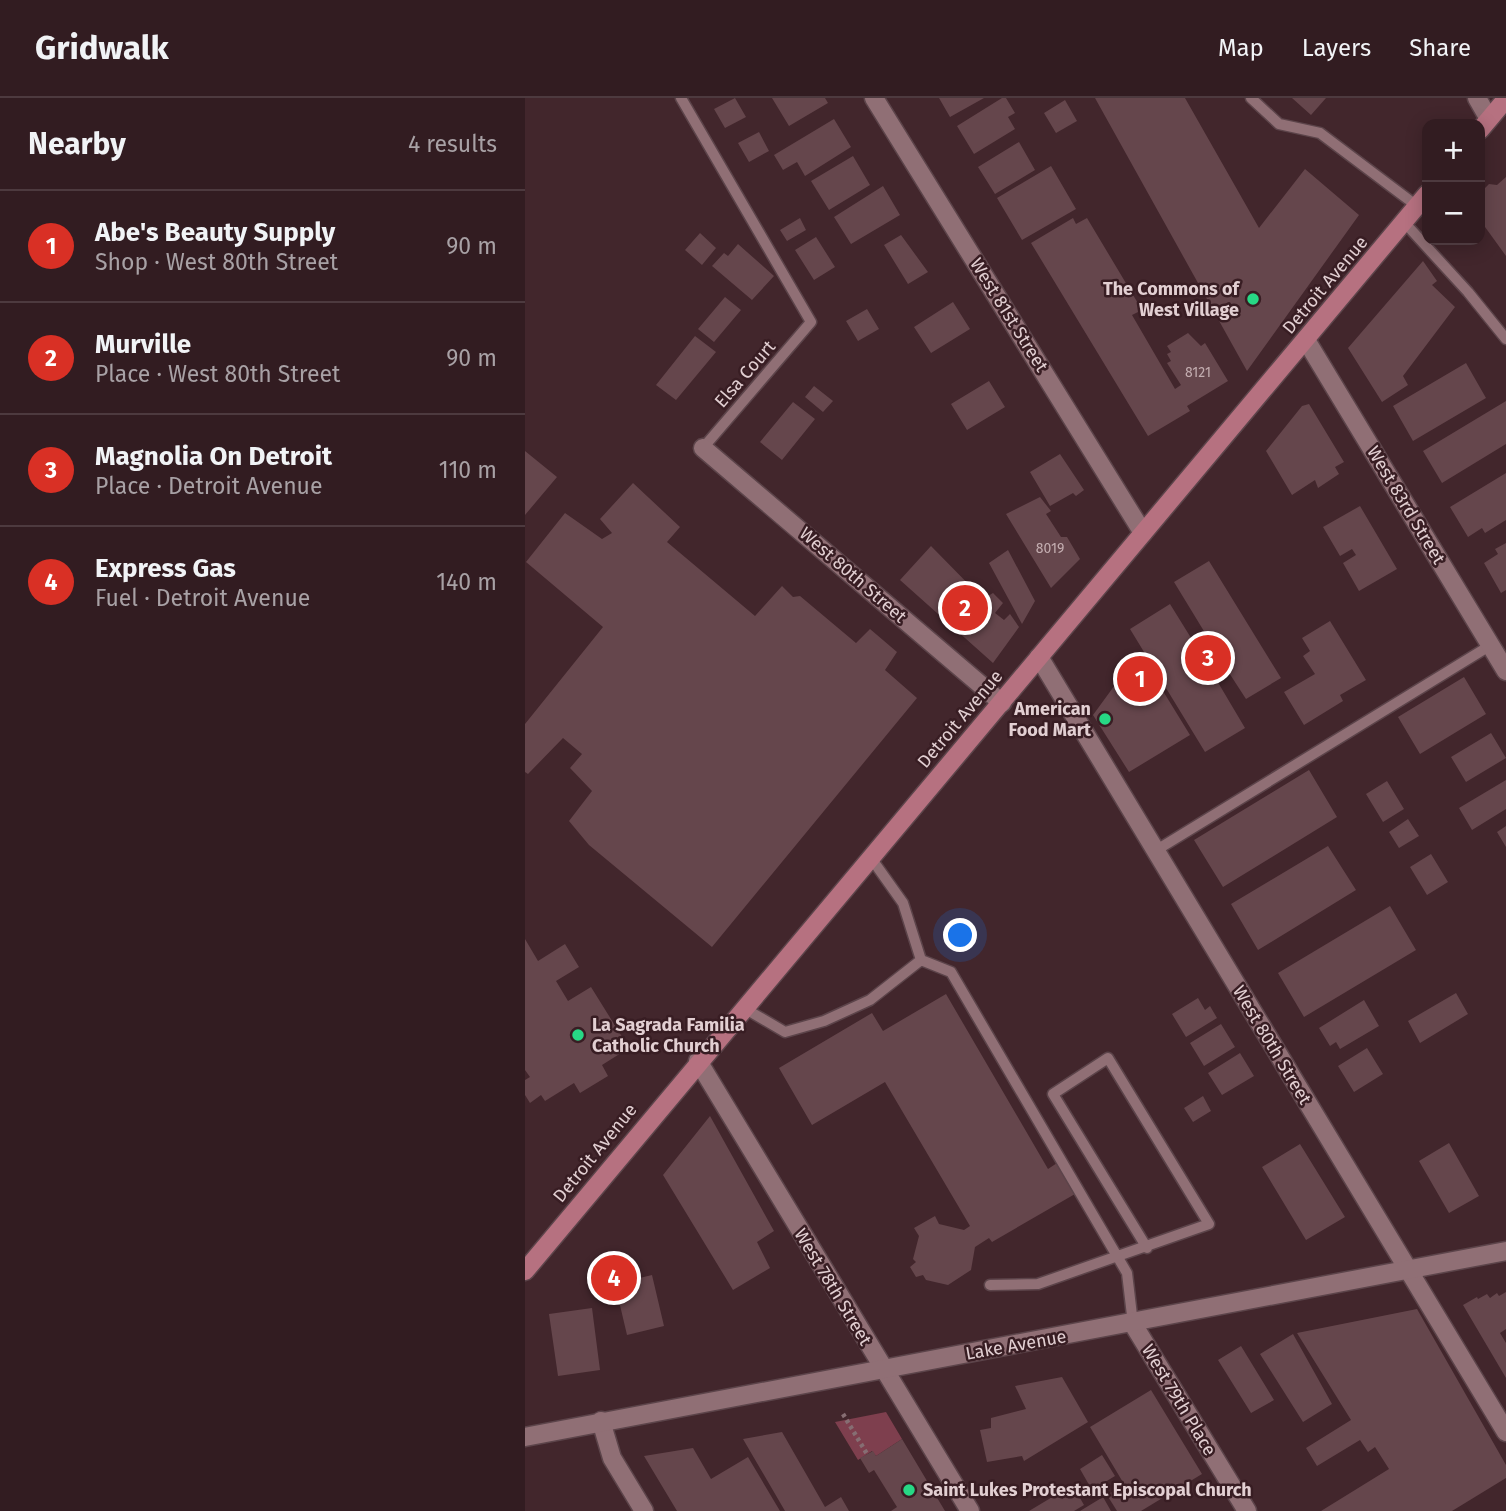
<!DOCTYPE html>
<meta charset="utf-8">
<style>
:root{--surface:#321c21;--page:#3d292e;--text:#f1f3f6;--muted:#a8a1a5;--line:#4d3a3f;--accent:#d93025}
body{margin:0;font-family:"Fira Sans",sans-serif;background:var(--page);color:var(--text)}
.controls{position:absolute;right:21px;top:21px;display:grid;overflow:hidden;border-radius:14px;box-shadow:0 4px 18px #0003}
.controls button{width:63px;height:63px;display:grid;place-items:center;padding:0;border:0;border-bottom:2px solid var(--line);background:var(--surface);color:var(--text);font:35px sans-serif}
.you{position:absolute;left:436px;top:838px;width:24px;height:24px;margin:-18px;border:5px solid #fff;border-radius:50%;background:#1a73e8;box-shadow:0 0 0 10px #1a73e833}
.badge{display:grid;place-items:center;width:46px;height:46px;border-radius:50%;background:var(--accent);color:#fff;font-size:23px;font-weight:700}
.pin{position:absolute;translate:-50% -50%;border:4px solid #fff;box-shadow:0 2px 7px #0006}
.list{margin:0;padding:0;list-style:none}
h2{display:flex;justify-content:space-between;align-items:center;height:91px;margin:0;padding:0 28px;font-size:30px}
h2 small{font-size:23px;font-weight:400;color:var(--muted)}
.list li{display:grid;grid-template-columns:46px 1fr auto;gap:21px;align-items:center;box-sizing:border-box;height:112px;padding:0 28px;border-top:2px solid var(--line)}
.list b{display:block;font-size:26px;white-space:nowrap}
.list p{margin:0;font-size:23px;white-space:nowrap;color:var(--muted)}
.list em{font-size:23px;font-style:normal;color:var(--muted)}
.map{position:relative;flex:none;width:981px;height:1413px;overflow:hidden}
header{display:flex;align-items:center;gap:42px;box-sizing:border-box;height:98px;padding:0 35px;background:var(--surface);border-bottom:2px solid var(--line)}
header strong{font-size:33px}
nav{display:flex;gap:38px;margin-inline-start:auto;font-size:24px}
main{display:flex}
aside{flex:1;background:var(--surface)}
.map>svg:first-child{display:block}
.green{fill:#7e3f4e}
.building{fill:#65464c}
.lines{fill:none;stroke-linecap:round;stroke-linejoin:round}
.service-casing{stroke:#5c444a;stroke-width:13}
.minor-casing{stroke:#5c444a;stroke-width:21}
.tertiary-casing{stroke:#5c444a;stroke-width:21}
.primary-casing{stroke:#5c444a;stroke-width:21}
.path{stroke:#866e73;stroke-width:4.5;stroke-dasharray:3.5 3.5;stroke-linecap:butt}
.service{stroke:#906f75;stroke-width:10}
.minor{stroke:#906f75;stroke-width:18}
.tertiary{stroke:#906f75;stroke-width:18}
.primary{stroke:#b67180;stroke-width:18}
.poi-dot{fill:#27d885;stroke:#381d23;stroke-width:2.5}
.labels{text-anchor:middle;stroke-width:5;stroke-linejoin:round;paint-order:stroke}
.number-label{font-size:14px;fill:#c3adb0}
.street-label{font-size:18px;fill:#e2cfd2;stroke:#381d23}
.poi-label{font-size:18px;font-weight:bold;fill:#e2cfd2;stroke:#381d23;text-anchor:end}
</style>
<header>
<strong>Gridwalk</strong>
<nav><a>Map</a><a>Layers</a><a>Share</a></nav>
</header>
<main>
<aside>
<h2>Nearby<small>4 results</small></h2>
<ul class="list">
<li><span class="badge">1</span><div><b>Abe's Beauty Supply</b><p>Shop · West 80th Street</p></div><em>90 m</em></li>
<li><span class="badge">2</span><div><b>Murville</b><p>Place · West 80th Street</p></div><em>90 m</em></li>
<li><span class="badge">3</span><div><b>Magnolia On Detroit</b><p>Place · Detroit Avenue</p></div><em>110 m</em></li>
<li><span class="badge">4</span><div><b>Express Gas</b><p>Fuel · Detroit Avenue</p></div><em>140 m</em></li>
</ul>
</aside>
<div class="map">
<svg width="981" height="1413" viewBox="0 0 981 1413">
<rect width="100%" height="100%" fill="#42262c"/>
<!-- green -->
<path class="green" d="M361,1314L377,1341L351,1358L347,1353L333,1362L310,1324Z"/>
<!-- building -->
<path class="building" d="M210,0L221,19L200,30L189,11Z
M247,0H300L303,5L264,28Z
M414,0H459L425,19Z
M477,0H481L490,15L483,19L490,31L449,56L432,28Z
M570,0H660L734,130L780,71L834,117L722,273Z
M767,0H801L786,17Z
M540,2L552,23L531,35L519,15Z
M309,21L326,49L280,78L272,64L258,72L249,57Z
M234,34L244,53L224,64L213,45Z
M494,44L510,72L470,96L453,69Z
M328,58L345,87L304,112L286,83Z
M526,68L551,111L497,142L472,100Z
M981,79V158L955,122V95L964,86L972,87Z
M358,88L375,117L326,146L309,119Z
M275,120L281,132L262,143L255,132Z
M548,120L551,126L562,120L617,212L607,217L650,291L656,287L642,265L646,263L642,256L646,254L642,248L663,235L676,248L680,245L703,283L662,308L665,313L623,338L506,145Z
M175,135L191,150L177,167L160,152Z
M376,137L403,174L383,186L359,147Z
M291,139L310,169L289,182L270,152Z
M213,146L249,178L227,202L187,168L199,155L203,158Z
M898,163L912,183L907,187L930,209L878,278L883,287L857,304L823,250Z
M200,199L216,212L189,244L173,231Z
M428,204L445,231L406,255L389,229Z
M342,211L354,231L333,243L321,223Z
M170,238L191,254L151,302L131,287Z
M941,265L961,300L888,343L868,308Z
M464,283L480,309L442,332L426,306Z
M289,288L308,303L298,314L280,299Z
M981,303V346L917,385L898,353Z
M268,304L290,321L257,362L235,344Z
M784,306L819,364L810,369L814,376L793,390L790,382L767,397L741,353L777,308Z
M0,353L32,379L0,417Z
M535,356L559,392L551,398L548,395L525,408L505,374Z
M981,375V422L960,435L957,430L943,439L925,409Z
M108,385L155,429L142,444L230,518L257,488L268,499L275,498L331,545L345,531L372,554L360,572L392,600L187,849L64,747L44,723L67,693L45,670L57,656L38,640L3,676L0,674V626L78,529L1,464L40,415L77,441L87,435L75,421Z
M515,399L526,413L521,416L536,439H542L555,461L526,490L481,416Z
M835,408L872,471L834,493L818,465L831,457L827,451L815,458L798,429Z
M981,445V492L976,495L959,465L973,456L970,451Z
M406,448L458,501L468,495L478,505L470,515L479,522L485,516L494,529L468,565L375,482Z
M483,452L510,503L497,526L464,465Z
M684,463L756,580L721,601L697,564L692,567L695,572L688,576L720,630L680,654L605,531L645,506L676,556L688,548L649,484Z
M805,523L841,582L815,597L818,603L779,627L759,594L790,576L778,558L785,553L777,540Z
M614,554L665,637L604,674L568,617Z
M939,579L961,616L895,656L873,619Z
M966,635L981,660L941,684L926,659Z
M784,672L812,719L698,789L669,742Z
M981,682V711L947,732L934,710Z
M862,683L879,711L858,724L841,696Z
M883,721L894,738L874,750L864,734Z
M981,728V749L972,734Z
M803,748L831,792L733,852L706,806Z
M906,756L923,784L902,797L885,769Z
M865,808L891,852L779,919L753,875Z
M0,841L13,863L40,846L54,869L31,883L43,903L66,889L104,950L77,967L83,978L55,995L49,985L20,1003L16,997L5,1005L0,997V982L5,979L0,972Z
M931,895L943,916L895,945L883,923Z
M421,896L523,1071L532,1065L550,1096L467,1144L464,1140L450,1149L446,1172L423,1187L401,1182L398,1177L391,1179L385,1169L391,1164L388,1161L394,1138L389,1130L410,1118L414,1126L439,1132L445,1128L360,984L287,1027L254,970L347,915L358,933Z
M673,900L680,912L685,908L692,920L661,939L647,916Z
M839,902L854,928L815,951L811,944L805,948L794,930Z
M696,926L710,949L679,968L665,945Z
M842,950L858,976L829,994L813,968Z
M715,955L729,978L697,997L683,975Z
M678,998L686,1013L668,1024L659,1010Z
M185,1018L249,1133L232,1144L245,1170L208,1192L138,1077Z
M924,1045L954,1098L924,1115L894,1063Z
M775,1046L820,1119L781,1142L737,1069Z
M127,1177L139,1228L102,1237L90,1186Z
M981,1194V1231L975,1235L981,1245V1280L938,1207L952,1199L953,1201L962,1196L965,1200L972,1195L974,1198Z
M67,1210L75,1272L33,1278L24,1216Z
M892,1211L981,1367V1380L927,1413H796L864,1371L850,1349L843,1354L835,1342L792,1368L781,1350L826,1322L772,1235Z
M768,1236L807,1306L778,1324L735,1256Z
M716,1248L749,1302L726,1315L693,1262Z
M537,1279L563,1324L499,1363L497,1358L462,1364L455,1332L466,1330V1320L501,1311L490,1288Z
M626,1292L677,1376L616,1413H592L582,1397L599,1386L565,1329Z
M257,1334L300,1409L316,1399L324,1413H260L218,1341Z
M377,1341L420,1413H366L372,1409L349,1372L344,1375L335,1360L348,1353L351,1358Z
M168,1350L186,1381L223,1359L255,1413H152L119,1358Z
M577,1357L590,1378L567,1392L555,1371Z
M551,1393L559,1407L549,1413H504L534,1395L537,1401Z
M578,1399L586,1413H555Z"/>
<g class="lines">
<!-- service casing -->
<g class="service-casing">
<path id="service" d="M156,0L286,224L178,350
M726,0L754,26L795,35L892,108
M879,124L943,194L981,241
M630,753L966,547
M346,760L378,805L396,862L426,874L592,1158L602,1175L608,1226
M219,910L260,934L299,923L345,902L396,862
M465,1187L513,1186L684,1126L583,960L528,996L622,1150"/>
</g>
<!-- minor casing -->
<g class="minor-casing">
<path id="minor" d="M349,0L618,435
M952,0L964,21
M781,242L981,573
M178,350L477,605
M514,559L981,1334
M173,963L445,1413
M608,1226L722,1413
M76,1323L87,1360L119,1413"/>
</g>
<!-- tertiary casing -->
<g class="tertiary-casing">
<path id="tertiary" d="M0,1339L981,1153"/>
</g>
<!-- primary casing -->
<g class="primary-casing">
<path id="primary" d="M955,32L981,1
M0,1173L902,96"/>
</g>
<!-- path -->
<path class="path" d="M318,1316L342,1356"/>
<!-- service -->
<use href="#service" class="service"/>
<!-- minor -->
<use href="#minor" class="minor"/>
<!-- tertiary -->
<use href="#tertiary" class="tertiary"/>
<!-- primary -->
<use href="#primary" class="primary"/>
</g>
<!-- markers -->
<g class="poi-dot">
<circle cx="728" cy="201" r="7"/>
<circle cx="580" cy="621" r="7"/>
<circle cx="53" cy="937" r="7"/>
<circle cx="384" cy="1392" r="7"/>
</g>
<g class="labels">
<!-- number labels -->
<g class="number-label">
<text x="673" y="279">8121</text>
<text x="525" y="455">8019</text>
</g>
<!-- street labels -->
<g class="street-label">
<text transform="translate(800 187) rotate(-50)" y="6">Detroit Avenue</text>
<text transform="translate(484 217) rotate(58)" y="6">West 81st Street</text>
<text transform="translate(220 276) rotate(-49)" y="6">Elsa Court</text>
<text transform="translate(881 407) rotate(59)" y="6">West 83rd Street</text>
<text transform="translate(328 477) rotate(41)" y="6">West 80th Street</text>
<text transform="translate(435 621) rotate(-50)" y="6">Detroit Avenue</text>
<text transform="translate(747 947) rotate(59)" y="6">West 80th Street</text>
<text transform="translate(70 1055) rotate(-51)" y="6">Detroit Avenue</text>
<text transform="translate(308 1189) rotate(59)" y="6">West 78th Street</text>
<text transform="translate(491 1247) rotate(-10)" y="6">Lake Avenue</text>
<text transform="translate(654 1302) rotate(59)" y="6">West 79th Place</text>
</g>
<!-- poi labels -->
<g class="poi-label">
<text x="714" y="197">The Commons of<tspan x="714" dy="21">West Village</tspan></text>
<text x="566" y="617">American<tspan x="566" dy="21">Food Mart</tspan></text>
<text x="67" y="933" text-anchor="start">La Sagrada Familia<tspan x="67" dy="21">Catholic Church</tspan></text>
<text x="398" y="1398" text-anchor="start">Saint Lukes Protestant Episcopal Church</text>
</g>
</g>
</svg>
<div class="controls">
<button>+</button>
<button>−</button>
</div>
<div class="you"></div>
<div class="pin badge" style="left:615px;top:581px">1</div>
<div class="pin badge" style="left:440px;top:510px">2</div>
<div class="pin badge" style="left:683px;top:560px">3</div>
<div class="pin badge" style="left:89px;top:1180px">4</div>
</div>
</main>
